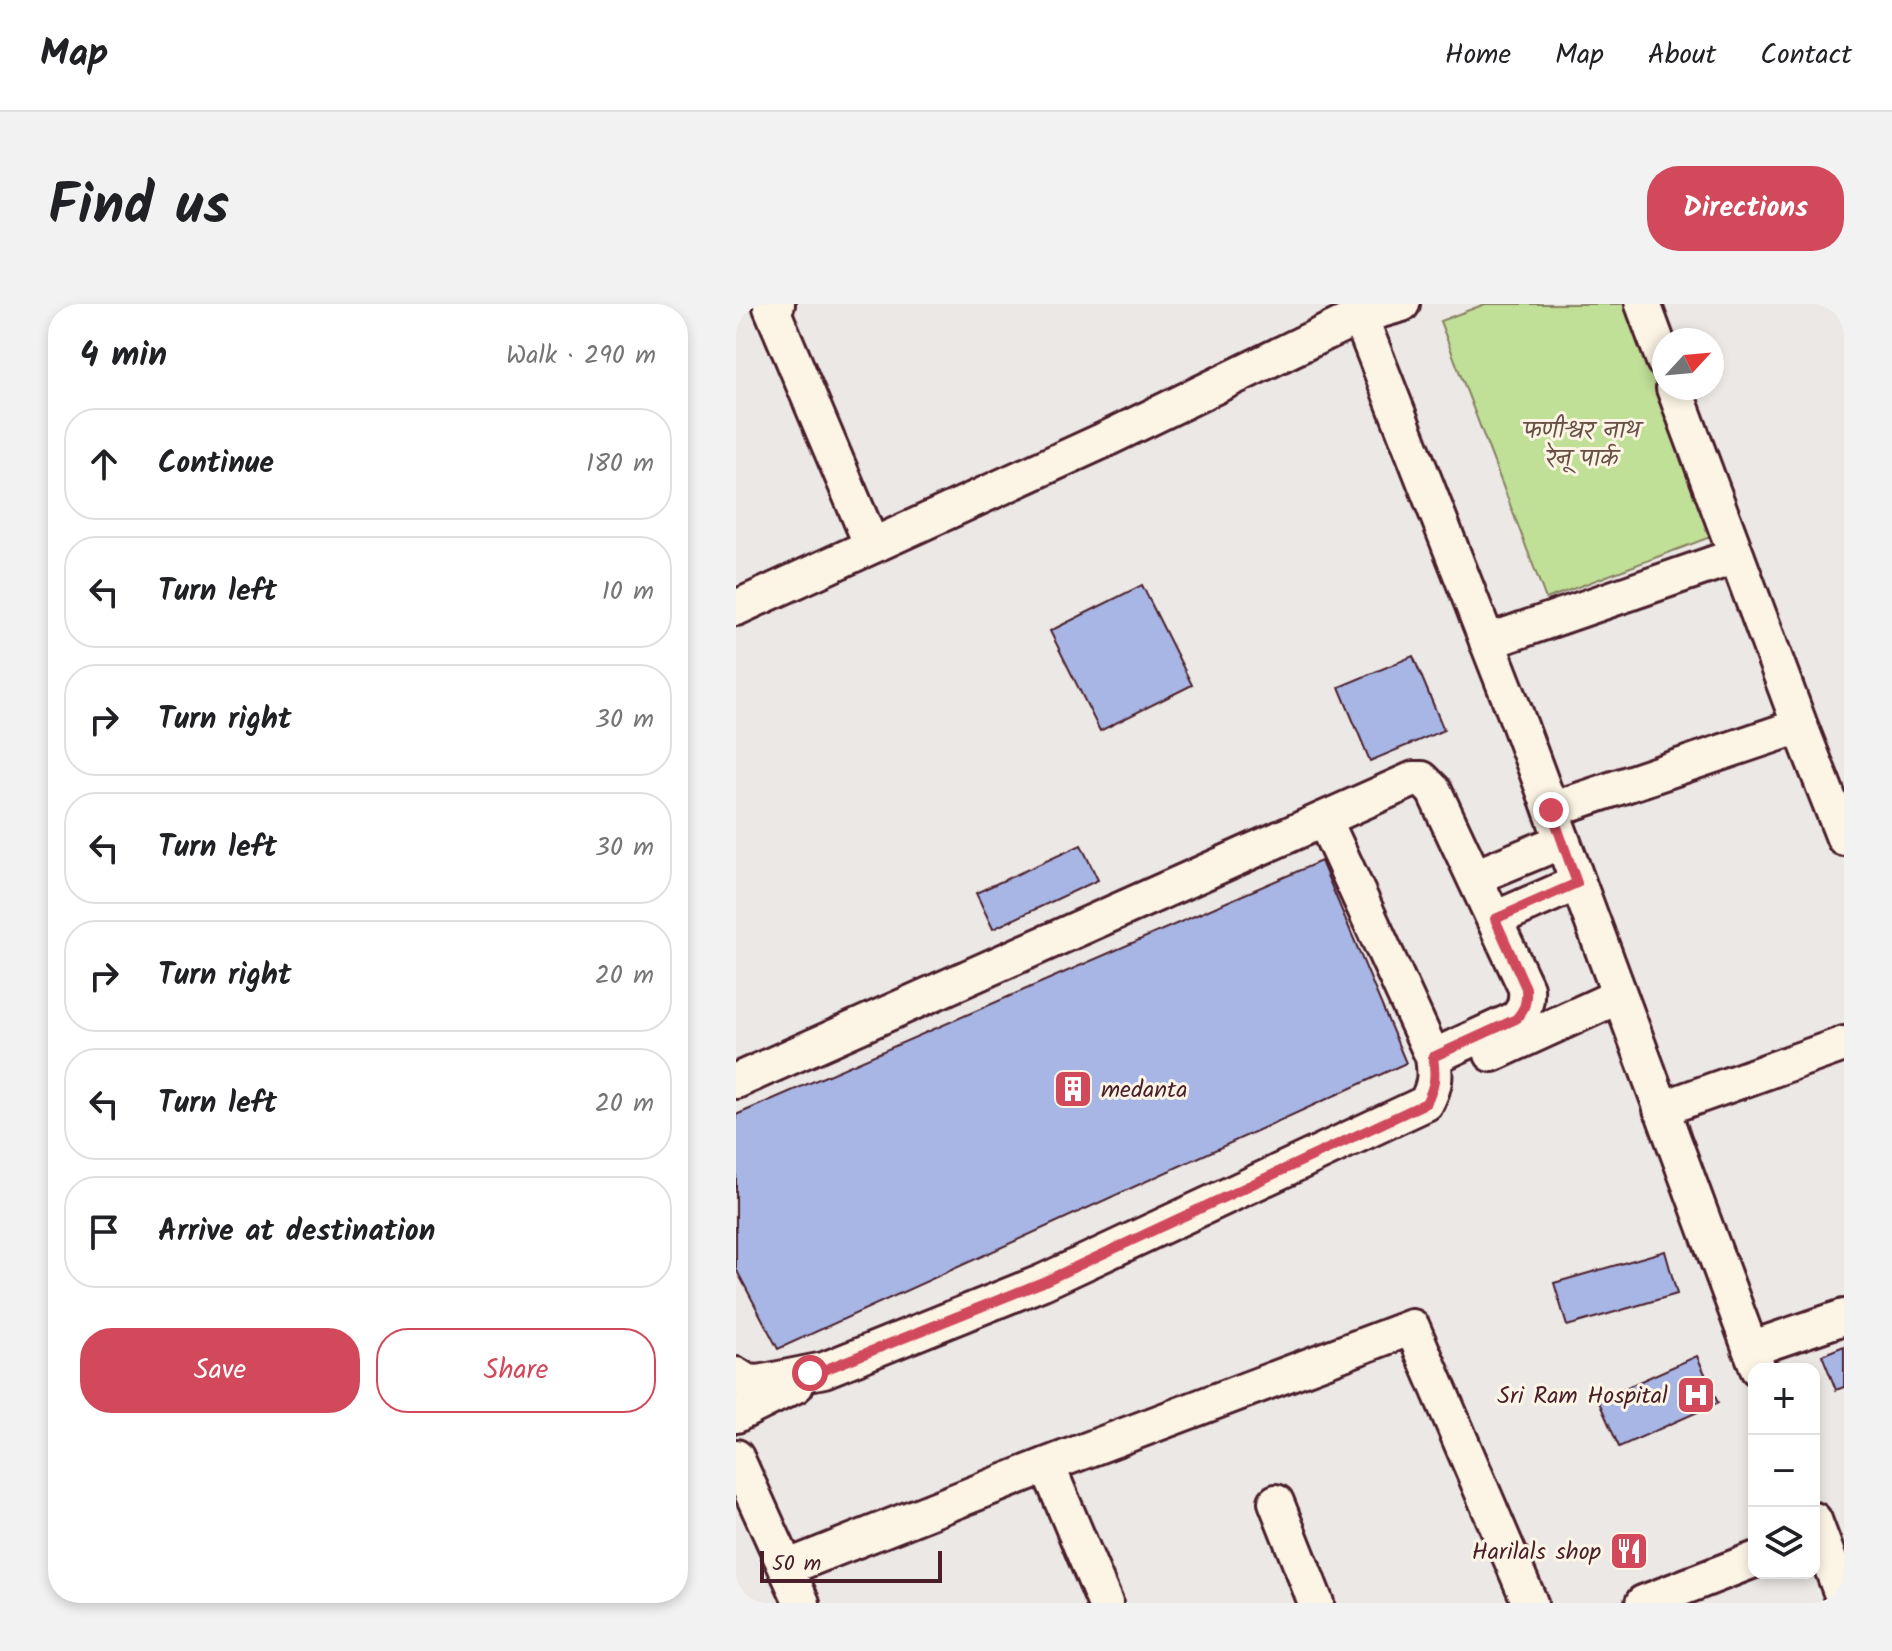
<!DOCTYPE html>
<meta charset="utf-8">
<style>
:root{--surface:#fff;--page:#f2f2f2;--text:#202124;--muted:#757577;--line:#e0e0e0;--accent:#d1495b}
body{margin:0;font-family:Kalam,"Playpen Sans Deva",sans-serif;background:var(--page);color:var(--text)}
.controls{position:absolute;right:24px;bottom:24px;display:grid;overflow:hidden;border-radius:16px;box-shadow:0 4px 12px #0003}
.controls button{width:72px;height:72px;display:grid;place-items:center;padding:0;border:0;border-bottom:2px solid var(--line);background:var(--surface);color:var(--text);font:40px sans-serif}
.compass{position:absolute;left:916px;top:24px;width:72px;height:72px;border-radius:50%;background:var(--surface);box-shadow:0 4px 12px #0003;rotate:64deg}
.scale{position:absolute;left:24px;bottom:20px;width:182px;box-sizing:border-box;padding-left:8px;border:4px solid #4a1f2b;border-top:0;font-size:22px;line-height:28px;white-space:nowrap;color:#4a1f2b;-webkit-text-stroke:6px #fcf5e5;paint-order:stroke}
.stop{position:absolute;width:24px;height:24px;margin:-18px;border:6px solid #d1495b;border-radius:50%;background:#fff}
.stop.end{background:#d1495b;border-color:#fff;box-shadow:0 2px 8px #0008}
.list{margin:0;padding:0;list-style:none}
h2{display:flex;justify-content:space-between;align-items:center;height:104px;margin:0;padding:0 32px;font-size:34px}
h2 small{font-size:26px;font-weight:400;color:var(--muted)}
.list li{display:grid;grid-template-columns:52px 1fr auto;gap:24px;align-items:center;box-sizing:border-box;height:112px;margin:0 16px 16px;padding:0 16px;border:2px solid var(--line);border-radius:32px}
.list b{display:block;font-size:30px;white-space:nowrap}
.list em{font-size:26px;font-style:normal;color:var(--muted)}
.actions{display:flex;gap:16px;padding:24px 32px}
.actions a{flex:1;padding:18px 0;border:2px solid var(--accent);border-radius:32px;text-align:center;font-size:28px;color:var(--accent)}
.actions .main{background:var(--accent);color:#fff}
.icon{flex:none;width:44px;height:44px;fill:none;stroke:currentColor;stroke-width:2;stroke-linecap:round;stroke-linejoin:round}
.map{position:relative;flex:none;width:1108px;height:1299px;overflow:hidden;border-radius:32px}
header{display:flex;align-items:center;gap:48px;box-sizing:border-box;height:112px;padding:0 40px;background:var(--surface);border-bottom:2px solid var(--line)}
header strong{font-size:38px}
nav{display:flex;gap:44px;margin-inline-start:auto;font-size:28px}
.intro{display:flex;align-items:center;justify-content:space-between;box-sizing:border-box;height:192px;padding:0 48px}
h1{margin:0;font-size:56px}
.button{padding:20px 36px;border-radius:32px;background:var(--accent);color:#fff;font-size:28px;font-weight:700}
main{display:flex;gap:48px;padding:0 48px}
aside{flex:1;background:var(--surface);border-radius:32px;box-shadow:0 4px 12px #0003}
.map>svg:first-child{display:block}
.green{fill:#c0df97;stroke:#857f61;stroke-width:2}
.building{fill:#a7b6e5;stroke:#4a1f2b;stroke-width:2}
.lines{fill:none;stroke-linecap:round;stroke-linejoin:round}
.minor-casing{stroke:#4a1f2b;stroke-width:40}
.minor{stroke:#fcf5e5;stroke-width:34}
.route{stroke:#d1495b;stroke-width:10}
.labels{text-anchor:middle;stroke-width:6;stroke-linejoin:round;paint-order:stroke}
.park-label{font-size:24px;fill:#684f46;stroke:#fcf5e5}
.poi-label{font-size:24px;fill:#4a1f2b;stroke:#fcf5e5;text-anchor:end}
</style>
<header>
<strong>Map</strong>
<nav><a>Home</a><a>Map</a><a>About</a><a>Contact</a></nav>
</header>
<div class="intro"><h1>Find us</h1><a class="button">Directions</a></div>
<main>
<aside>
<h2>4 min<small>Walk · 290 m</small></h2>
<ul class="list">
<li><svg class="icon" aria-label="ahead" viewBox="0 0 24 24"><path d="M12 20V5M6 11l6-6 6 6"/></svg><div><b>Continue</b></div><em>180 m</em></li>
<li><svg class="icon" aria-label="left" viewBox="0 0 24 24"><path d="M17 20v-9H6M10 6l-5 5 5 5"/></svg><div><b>Turn left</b></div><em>10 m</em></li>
<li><svg class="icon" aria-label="right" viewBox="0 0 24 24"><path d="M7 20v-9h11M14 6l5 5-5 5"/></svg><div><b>Turn right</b></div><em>30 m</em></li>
<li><svg class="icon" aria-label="left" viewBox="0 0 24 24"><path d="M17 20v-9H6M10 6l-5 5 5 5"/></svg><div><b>Turn left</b></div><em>30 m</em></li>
<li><svg class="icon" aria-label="right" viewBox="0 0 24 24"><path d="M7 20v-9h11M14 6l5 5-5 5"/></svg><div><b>Turn right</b></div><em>20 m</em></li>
<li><svg class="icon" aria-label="left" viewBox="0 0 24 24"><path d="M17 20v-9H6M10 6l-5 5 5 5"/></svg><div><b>Turn left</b></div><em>20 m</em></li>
<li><svg class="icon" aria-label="arrive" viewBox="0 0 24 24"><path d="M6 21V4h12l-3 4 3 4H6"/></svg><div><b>Arrive at destination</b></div></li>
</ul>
<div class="actions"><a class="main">Save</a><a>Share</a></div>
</aside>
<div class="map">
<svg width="1108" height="1299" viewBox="0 0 1108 1299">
<rect width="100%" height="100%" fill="#ebe8e5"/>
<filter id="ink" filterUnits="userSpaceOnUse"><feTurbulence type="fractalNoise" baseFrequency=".0125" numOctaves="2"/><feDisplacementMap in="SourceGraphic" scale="16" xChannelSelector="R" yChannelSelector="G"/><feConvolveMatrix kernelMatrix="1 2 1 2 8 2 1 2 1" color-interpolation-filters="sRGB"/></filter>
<g filter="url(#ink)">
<!-- green -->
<path class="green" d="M749,0H889L977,232L810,295L704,17Z"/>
<!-- building -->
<path class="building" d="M406,281L456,381L364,427L314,327Z
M677,352L708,426L634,457L603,383Z
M345,541L362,576L257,625L240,589Z
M585,557L670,759L42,1045L0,965V811Z
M929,947L941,990L831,1022L818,979Z
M1108,1042V1083L1100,1086L1086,1051Z
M961,1052L982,1099L883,1143L862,1096Z"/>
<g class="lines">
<!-- minor casing -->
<g class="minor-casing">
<path id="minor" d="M41,0L35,3L136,242
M619,0L780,411L1022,1065
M907,0L928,57
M938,84L1064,422L1108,534
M0,304L364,138L624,12L666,0
M751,338L1000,252
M815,506L1064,422
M739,573L826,537
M759,615L841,579
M756,750L883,692
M0,777L678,475H686L698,487L790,684C791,698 789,705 780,715L697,753
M925,805L1108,740
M1014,1045L1108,1013
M0,1071L11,1078L23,1079L88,1066L307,978L690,799C699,782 700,772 697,753L588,515
M0,1111L60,1081
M0,1153L66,1299
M311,1161L369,1299
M540,1198L580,1299
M1078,1216L1108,1296
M50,1264L311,1161L676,1023L794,1299
M907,1299L1018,1256"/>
</g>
<!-- minor -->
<use href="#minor" class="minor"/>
</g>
</g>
<g class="lines" filter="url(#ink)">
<!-- route -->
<path class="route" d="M74,1069L88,1066L307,978L690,799C699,782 700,772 697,753L780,715C789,705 791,698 790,684L759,615L841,579L815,506"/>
</g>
<!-- icons -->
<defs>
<g id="building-square" transform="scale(2)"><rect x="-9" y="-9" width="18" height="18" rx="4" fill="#d1495b" stroke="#fcf5e5"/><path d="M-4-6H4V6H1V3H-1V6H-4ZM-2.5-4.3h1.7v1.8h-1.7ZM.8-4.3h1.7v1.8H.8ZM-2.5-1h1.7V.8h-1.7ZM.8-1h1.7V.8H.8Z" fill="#fff"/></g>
<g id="hospital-square" transform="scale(2)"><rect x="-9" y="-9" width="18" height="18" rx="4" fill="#d1495b" stroke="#fcf5e5"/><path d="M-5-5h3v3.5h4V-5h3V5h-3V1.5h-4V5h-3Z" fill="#fff"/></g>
<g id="restaurant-square" transform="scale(2)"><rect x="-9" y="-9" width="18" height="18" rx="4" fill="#d1495b" stroke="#fcf5e5"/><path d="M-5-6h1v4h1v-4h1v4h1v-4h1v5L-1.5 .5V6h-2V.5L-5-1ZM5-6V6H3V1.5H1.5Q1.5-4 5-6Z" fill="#fff"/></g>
</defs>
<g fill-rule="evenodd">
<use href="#building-square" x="337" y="785"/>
<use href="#hospital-square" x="960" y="1091"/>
<use href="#restaurant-square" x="893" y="1247"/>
</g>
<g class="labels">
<!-- park labels -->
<g class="park-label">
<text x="846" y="134">फणीश्वर नाथ<tspan x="846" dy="28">रेनू पार्क</tspan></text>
</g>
<!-- poi labels -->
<g class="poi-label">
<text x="365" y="793" text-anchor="start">medanta</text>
<text x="932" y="1099">Sri Ram Hospital</text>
<text x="865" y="1255">Harilals shop</text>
</g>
</g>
</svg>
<div class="controls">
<button>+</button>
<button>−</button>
<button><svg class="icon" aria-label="layers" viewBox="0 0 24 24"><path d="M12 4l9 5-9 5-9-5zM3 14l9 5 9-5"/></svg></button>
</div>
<svg class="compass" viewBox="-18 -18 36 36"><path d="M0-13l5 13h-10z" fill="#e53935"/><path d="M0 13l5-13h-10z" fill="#757577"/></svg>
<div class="scale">50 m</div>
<div class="stop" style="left:74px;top:1069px"></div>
<div class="stop end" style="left:815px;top:506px"></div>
</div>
</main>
